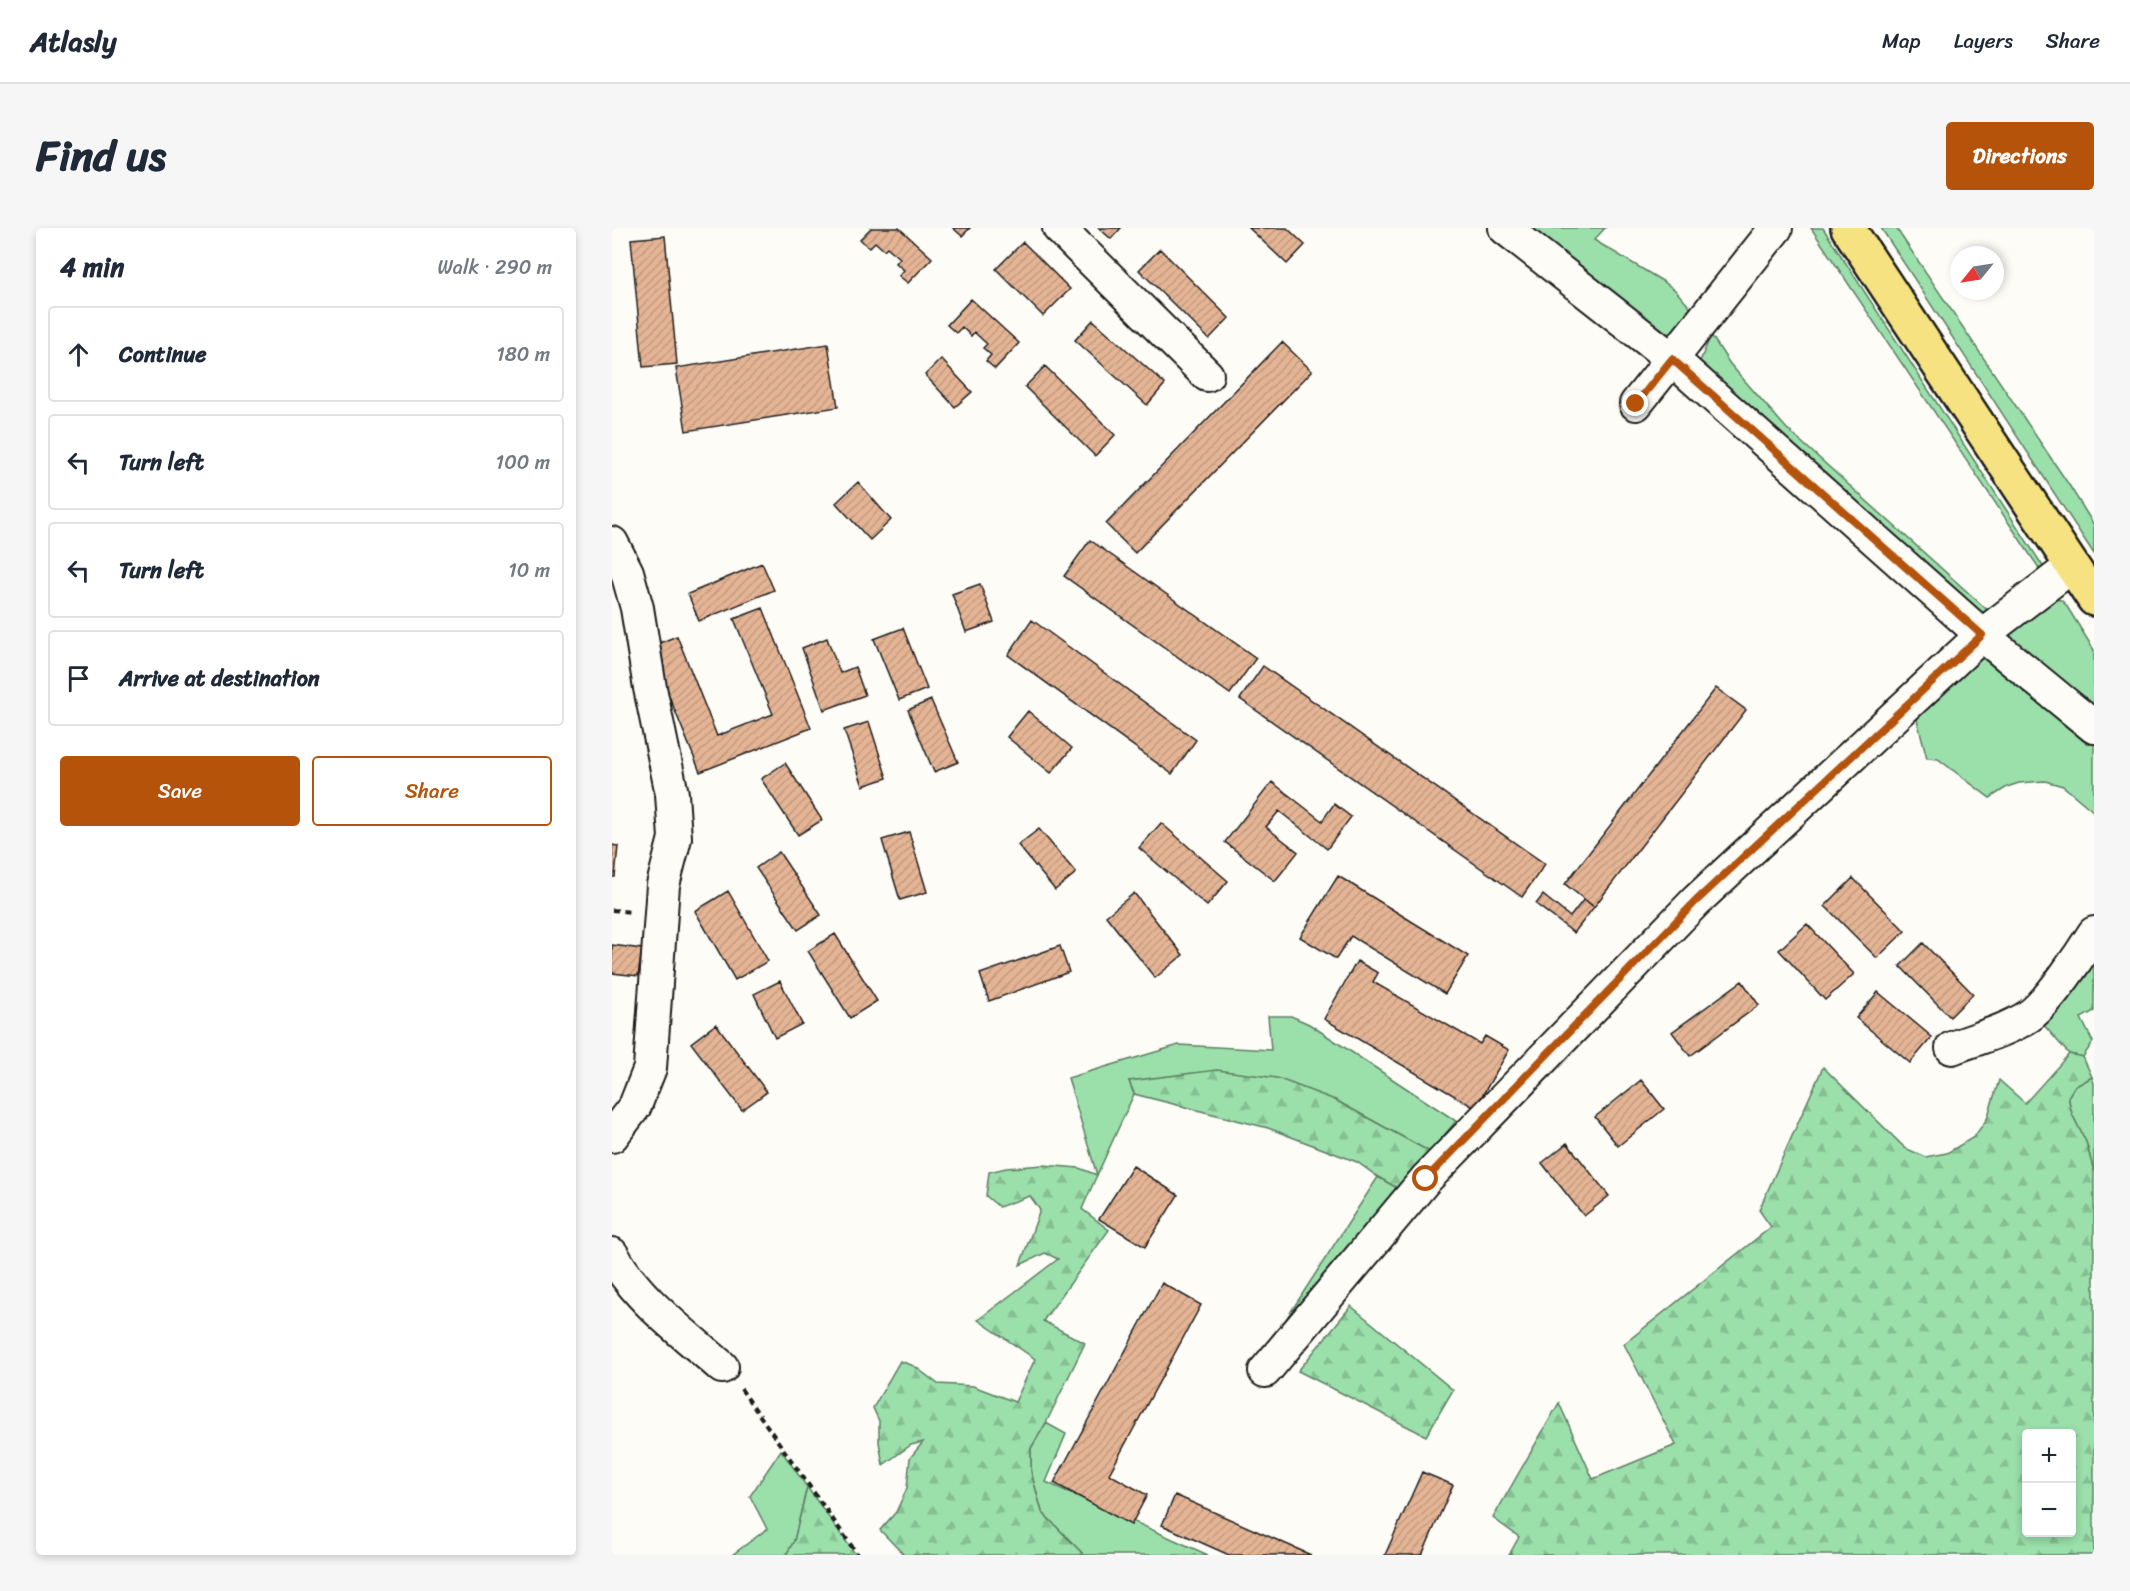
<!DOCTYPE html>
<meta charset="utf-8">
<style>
:root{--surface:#fff;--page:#f6f6f7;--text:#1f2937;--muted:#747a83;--line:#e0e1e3;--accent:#b45309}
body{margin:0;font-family:Sriracha,sans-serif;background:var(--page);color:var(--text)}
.controls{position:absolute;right:18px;bottom:18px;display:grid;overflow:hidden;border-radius:6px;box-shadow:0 3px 9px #0003}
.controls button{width:54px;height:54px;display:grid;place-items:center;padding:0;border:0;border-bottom:2px solid var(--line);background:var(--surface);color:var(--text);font:30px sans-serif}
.compass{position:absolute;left:1338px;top:18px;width:54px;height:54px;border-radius:50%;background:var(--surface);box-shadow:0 3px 9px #0003;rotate:240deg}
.stop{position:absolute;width:18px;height:18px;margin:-14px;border:4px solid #b45309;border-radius:50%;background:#fff}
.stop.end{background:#b45309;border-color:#fff;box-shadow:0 2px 6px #0008}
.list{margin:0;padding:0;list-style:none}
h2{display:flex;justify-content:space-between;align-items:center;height:78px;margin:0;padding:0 24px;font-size:26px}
h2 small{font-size:20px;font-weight:400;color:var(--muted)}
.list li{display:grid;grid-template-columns:39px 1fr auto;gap:18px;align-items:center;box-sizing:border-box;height:96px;margin:0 12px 12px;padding:0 12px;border:2px solid var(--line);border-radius:6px}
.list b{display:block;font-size:22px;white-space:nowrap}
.list em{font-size:20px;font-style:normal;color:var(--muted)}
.actions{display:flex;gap:12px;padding:18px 24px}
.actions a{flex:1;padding:14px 0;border:2px solid var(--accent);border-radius:6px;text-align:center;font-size:21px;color:var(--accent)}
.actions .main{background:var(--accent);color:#fff}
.icon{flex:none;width:33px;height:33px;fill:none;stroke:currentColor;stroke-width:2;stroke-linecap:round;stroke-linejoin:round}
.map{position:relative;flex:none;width:1482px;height:1327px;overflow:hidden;border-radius:6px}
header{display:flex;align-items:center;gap:36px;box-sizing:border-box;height:84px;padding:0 30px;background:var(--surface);border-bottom:2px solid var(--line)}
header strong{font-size:28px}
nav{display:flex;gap:33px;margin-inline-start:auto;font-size:21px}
.intro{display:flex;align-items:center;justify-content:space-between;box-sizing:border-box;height:144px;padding:0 36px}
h1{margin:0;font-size:42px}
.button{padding:15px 27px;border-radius:6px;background:var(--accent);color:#fff;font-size:21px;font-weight:700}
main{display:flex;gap:36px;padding:0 36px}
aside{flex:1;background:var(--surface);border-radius:6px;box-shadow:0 3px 9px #0003}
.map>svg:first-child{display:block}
.green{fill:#9bdfaa;stroke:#5c7e63;stroke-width:1.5}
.forest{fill:url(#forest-firs);stroke:#5c7e63;stroke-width:1.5;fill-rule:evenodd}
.building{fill:url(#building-hatch);stroke:#1c1c1c;stroke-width:1.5}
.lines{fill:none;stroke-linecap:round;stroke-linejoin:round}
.minor-casing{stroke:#1c1c1c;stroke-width:36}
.major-casing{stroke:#1c1c1c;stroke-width:38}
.path{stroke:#1c1c1c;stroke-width:4;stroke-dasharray:6 4.5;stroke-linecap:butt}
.minor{stroke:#fdfcf7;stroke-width:32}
.major{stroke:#f7e281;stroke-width:33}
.route{stroke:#b45309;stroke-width:8}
</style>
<header>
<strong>Atlasly</strong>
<nav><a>Map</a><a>Layers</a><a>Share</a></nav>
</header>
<div class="intro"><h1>Find us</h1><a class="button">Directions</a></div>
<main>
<aside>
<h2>4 min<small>Walk · 290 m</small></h2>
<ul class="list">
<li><svg class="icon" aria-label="ahead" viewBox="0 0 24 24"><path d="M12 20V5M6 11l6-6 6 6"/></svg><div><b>Continue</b></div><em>180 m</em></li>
<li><svg class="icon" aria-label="left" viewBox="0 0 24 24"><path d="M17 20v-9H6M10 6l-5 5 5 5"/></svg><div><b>Turn left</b></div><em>100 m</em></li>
<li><svg class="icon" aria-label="left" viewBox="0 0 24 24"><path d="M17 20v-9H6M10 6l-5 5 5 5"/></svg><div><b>Turn left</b></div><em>10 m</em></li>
<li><svg class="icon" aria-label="arrive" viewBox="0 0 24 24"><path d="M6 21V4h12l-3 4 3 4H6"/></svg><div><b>Arrive at destination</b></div></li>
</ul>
<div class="actions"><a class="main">Save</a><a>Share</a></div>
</aside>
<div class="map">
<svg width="1482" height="1327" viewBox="0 0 1482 1327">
<defs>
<pattern id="forest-firs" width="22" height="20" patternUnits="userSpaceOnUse" patternTransform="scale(1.5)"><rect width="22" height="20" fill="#9bdfaa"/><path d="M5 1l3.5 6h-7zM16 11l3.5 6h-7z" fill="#85bf92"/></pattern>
<pattern id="building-hatch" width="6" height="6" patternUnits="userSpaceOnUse" patternTransform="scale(1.5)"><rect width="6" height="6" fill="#e4b495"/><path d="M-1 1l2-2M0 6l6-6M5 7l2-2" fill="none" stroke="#c39a80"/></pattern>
</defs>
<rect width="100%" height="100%" fill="#fdfcf7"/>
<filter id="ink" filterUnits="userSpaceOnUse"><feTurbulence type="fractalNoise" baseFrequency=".0167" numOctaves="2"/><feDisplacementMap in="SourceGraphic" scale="12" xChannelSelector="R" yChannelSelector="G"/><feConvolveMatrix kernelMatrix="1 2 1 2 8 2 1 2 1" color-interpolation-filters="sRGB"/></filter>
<g filter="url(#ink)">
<!-- green -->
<path class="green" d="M912,0H993L982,12L1052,54L1063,62L1084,86L1060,114Z
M1199,0H1211L1436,346L1435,352Z
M1269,0H1284L1457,257L1482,297V326Z
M1099,107L1118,136L1175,201L1382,388L1374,394L1086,138Z
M1441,371L1449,372L1454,377L1482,422V491L1390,406Z
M1374,426L1482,511V584L1451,558L1433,553L1407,555L1395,559L1378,570L1326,531L1315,530L1304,488L1364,429Z
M1482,720V783L1469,790L1481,814L1471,829L1457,826L1430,795Z
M656,788H679L697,796L844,893L818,924L723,872L517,853L522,866L485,947L456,850L567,817L659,822Z
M1480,849L1482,855V944L1474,914L1460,886L1456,869L1462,859Z
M766,949L787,961L656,1119Z
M434,1195L454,1206L434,1254L596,1327H472L430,1284L419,1244V1220Z
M169,1222L195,1259L182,1313L174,1327H120L155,1301L138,1268Z"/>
<!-- forest -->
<path class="forest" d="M1457,826L1471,829L1480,849L1462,859L1456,869L1460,886L1474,914L1482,944V1327H897L907,1309L881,1290L947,1175L981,1251L1064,1217L1012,1116L1159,999L1147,982L1211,839L1293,920L1313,929L1335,925L1362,909L1375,891L1387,852L1413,875ZM1414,1206H1460V1304H1414Z
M605,842L665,850L723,872L818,924L787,961L766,949L745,934L656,900L522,866L517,853Z
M431,937L467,940L485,947L470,981L497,1002L431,1093L473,1115L434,1195L419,1220V1244L430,1284L472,1327H292L268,1302L284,1284L295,1260L298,1230L311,1214L299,1217L271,1237L267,1214V1193L261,1180L288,1133L302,1138L326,1156L361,1158L403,1174L423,1131L366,1092L446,1031L433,1025L408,1037L428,982L418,968L387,979L374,968L377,944L394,940Z
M739,1078L841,1162L814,1208L686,1143Z
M195,1259L244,1327H174L182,1313Z"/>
<!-- building -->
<path class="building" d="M259,0H287L320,30L296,55L287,48L292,42L284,35L288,30L275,19L272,22L263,14L257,20L248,11Z
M341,0H358L350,8Z
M487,0H509L499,11Z
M637,0H675L693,17L675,36Z
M53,8L65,136L31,139L19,11Z
M411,14L458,61L431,88L384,41Z
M548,21L617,90L597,111L527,42Z
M359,71L407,115L383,141L374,133L379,127L371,120L375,116L362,104L359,108L350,99L344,105L335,97Z
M481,92L553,156L535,177L463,112Z
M670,114L700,143L523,325L494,296Z
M216,116L226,179L74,203L64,140Z
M329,131L360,164L343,179L313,147Z
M433,138L503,207L483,228L413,159Z
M246,254L279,292L258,312L224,275Z
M478,312L644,430L618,466L452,348Z
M150,335L162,362L87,393L76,366Z
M368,356L382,394L354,404L340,366Z
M151,380L199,500L88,544L37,419L65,408L105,508L161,486L122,391Z
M420,392L584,512L560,546L396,427Z
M291,400L315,461L287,472L262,411Z
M215,410L228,445L243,439L253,467L212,482L190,420Z
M651,438L933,636L910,669L628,471Z
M1104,460L1134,482L982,679L953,656Z
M319,472L346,534L322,544L296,482Z
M416,483L460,520L439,545L395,509Z
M257,494L275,550L251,558L232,502Z
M173,535L210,592L186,607L149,551Z
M660,554L710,593L722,576L739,589L715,621L667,583L654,599L686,624L663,653L613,614Z
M549,595L616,653L595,678L527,620Z
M427,601L464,645L443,662L406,617Z
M297,604L315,664L288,672L270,612Z
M0,617L6,618L3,649H0Z
M167,624L209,687L186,702L144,640Z
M726,648L856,728L833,766L739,708L724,731L688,709Z
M1241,650L1293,703L1265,730L1213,678Z
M116,663L156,733L123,752L83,683Z
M522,665L571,727L543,750L494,688Z
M931,667L958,689L972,671L982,679L962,705L924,676Z
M1195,696L1242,746L1213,772L1167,722Z
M223,706L265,773L238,790L196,723Z
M1311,715L1361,766L1338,789L1288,738Z
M0,717L30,721L26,748L0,745Z
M448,718L457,744L377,773L368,746Z
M745,733L766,745L761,754L868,816L873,808L897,822L863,880L712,791Z
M168,753L190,796L163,810L142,766Z
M1130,753L1147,777L1078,828L1060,804Z
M1266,764L1320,809L1298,835L1244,790Z
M104,796L155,864L130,882L79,815Z
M1029,852L1052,881L1006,918L983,889Z
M955,915L997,968L972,988L930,935Z
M521,938L566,967L533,1019L487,991Z
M550,1055L589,1077L497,1246L535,1267L519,1297L442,1255Z
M810,1244L841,1257L810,1327H773Z
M563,1267L699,1327H617L550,1297Z"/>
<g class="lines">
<!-- minor casing -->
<g class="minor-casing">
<path id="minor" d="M447,0L595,147
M893,0L1060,131L1370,407L1482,499
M1024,176L1164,0
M0,315L15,344L25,380L38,460L60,566L63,610L51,657L38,840L23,878L0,908
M1340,820C1366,810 1394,803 1417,788C1436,775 1469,726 1482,705
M0,1026C25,1072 72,1105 110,1139
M653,1143L814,951L1084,673L1370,407L1460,338"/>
</g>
<!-- major casing -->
<g class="major-casing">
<path id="major" d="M1236,0L1482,371"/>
</g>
<!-- path -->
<path class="path" d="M0,682L20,684
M129,1161L246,1327"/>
<!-- minor -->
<use href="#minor" class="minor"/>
<!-- major -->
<use href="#major" class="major"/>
</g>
</g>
<g class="lines" filter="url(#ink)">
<!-- route -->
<path class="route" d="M814,951L1084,673L1370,407L1060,131L1024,176"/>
</g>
</svg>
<div class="controls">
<button>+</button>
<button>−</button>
</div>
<svg class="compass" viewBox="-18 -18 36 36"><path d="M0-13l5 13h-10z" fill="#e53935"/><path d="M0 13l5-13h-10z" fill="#747a83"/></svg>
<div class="stop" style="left:814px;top:951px"></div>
<div class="stop end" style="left:1024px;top:176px"></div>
</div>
</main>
